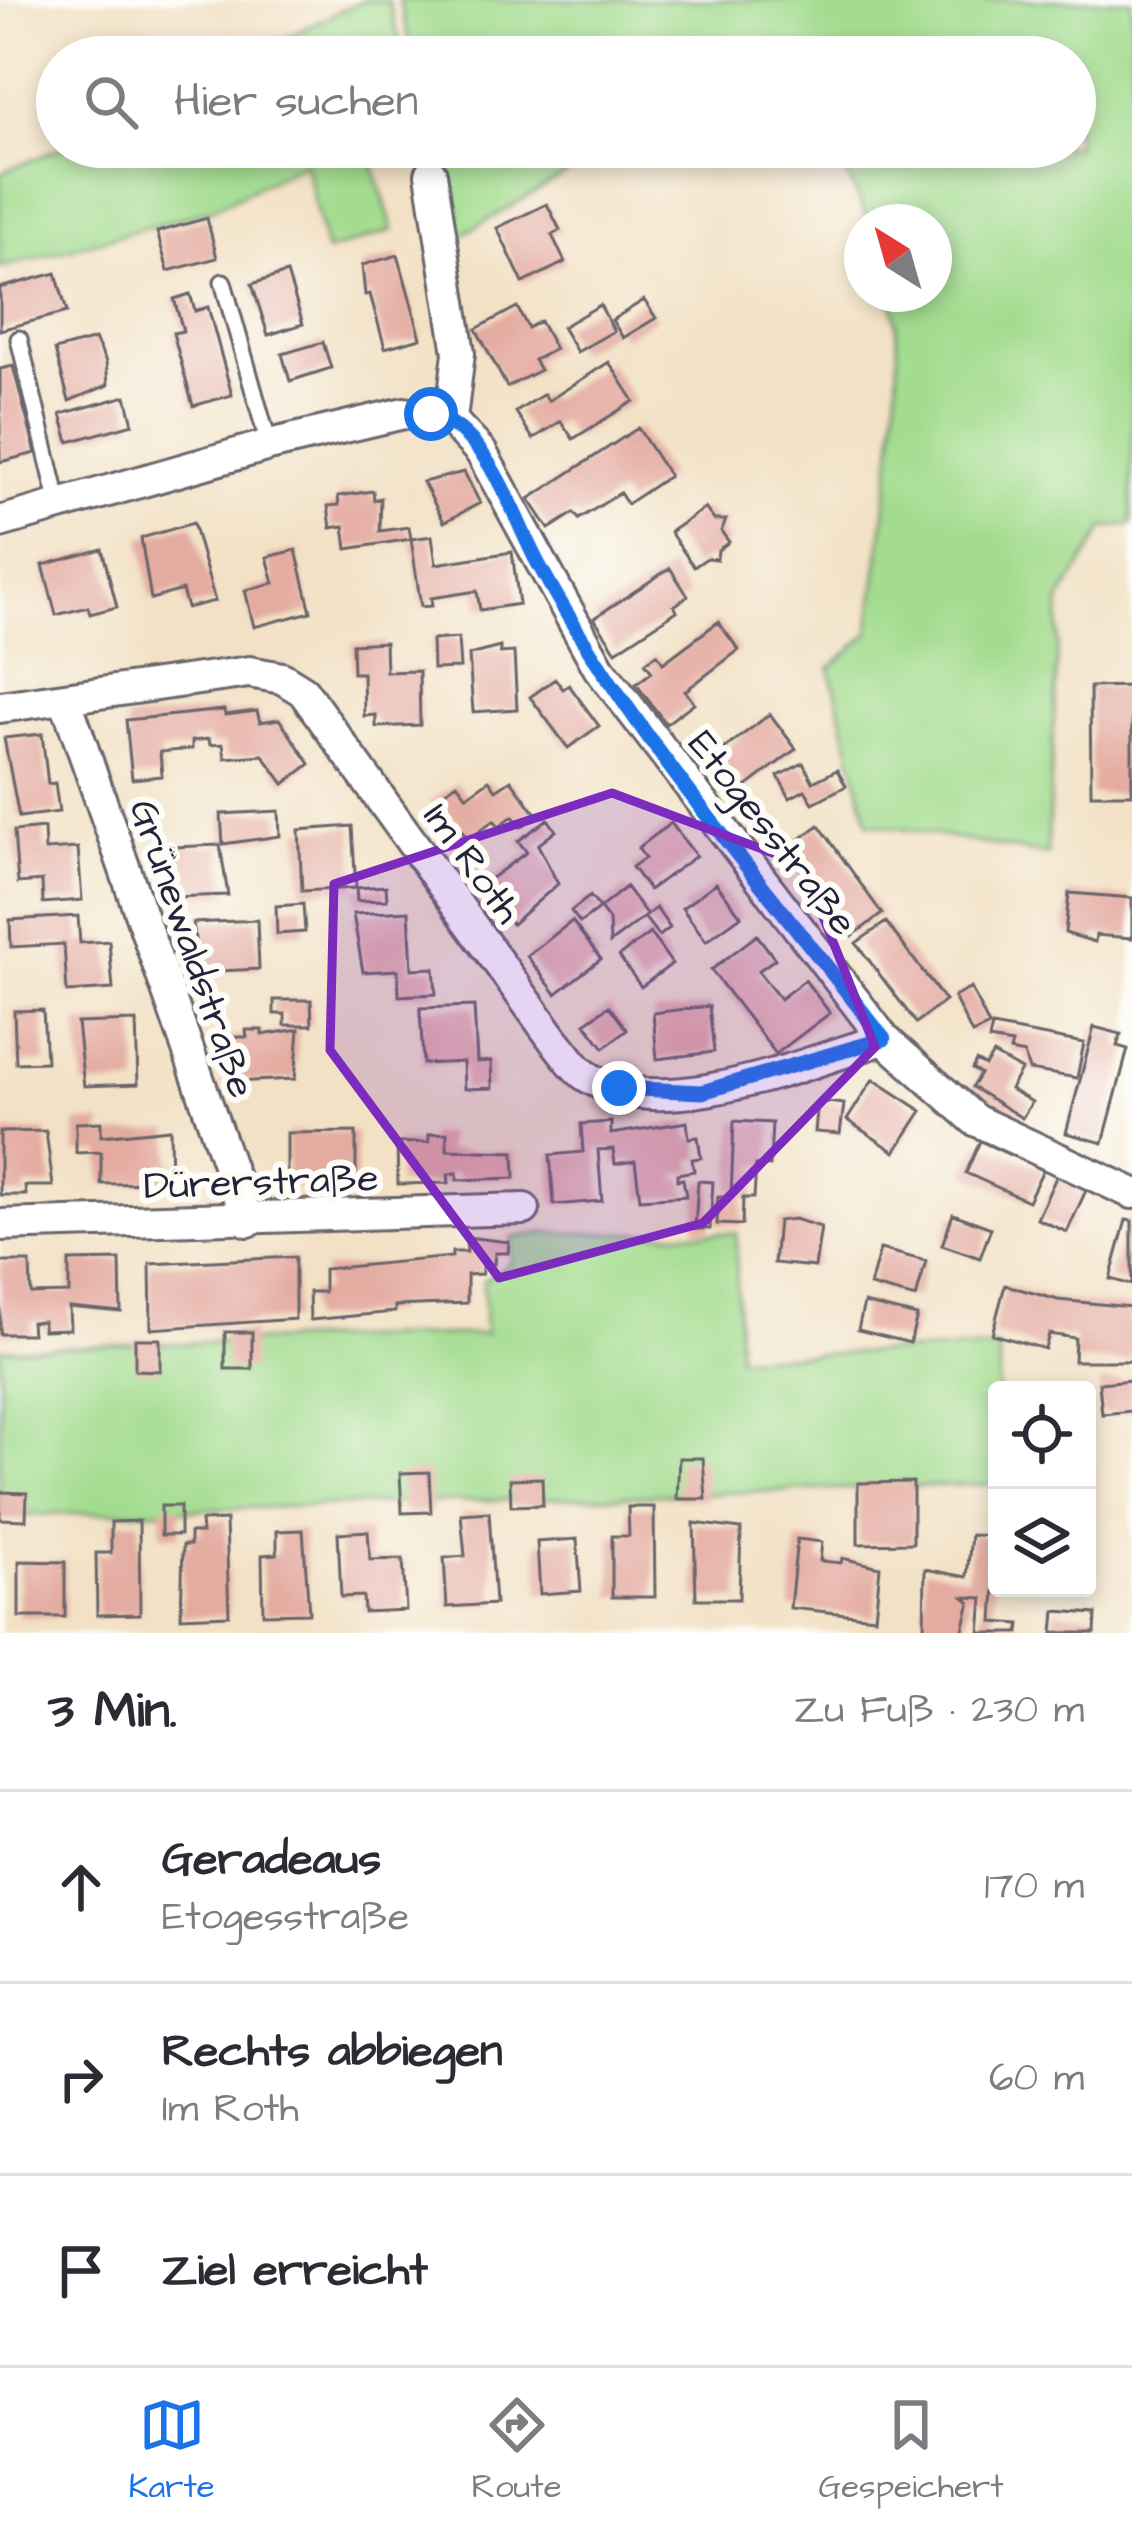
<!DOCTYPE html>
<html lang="de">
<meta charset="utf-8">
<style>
:root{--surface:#fff;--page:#f7f7f7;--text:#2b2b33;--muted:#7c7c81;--line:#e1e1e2;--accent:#1a73e8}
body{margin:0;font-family:"Architects Daughter",sans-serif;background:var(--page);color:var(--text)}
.controls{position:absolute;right:36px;bottom:36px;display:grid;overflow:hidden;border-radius:12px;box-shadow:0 6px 18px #0003}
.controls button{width:108px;height:108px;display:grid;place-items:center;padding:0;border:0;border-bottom:3px solid var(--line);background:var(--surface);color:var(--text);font:60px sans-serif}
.compass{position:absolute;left:844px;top:204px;width:108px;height:108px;border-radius:50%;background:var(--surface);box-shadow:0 6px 18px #0003;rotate:323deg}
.stop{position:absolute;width:36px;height:36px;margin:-27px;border:9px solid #1a73e8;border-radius:50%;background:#fff}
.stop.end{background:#1a73e8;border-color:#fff;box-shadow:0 3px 12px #0008}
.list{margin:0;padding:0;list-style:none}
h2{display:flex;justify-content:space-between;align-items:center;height:156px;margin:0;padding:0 48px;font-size:51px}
h2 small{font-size:39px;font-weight:400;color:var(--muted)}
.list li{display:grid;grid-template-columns:78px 1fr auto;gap:36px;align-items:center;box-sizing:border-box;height:192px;padding:0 48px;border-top:3px solid var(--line)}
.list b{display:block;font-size:45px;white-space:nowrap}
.list p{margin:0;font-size:39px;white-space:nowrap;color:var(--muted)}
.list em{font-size:39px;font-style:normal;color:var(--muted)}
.icon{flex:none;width:66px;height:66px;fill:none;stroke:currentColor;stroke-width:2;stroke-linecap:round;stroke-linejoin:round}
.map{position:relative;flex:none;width:1132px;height:1633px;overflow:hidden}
.search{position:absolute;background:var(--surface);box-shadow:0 6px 18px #0003;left:36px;right:36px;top:36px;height:132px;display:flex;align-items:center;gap:30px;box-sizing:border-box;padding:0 42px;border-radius:66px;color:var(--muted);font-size:45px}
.sheet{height:732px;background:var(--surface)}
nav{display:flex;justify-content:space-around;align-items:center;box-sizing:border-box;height:168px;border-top:3px solid var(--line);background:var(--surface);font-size:33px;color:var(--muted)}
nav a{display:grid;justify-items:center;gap:6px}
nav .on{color:var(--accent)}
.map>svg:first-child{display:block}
.green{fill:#a3dc8f;stroke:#627f65;stroke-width:3}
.building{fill:#e4aba1}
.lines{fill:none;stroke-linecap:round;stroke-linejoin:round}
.lane-casing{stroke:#6b656b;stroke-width:21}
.street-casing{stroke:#6b656b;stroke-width:36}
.lane{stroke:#fff;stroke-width:15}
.street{stroke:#fff;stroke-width:30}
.route{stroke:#1a73e8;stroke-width:15}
.marked{fill:#7b2cbf;fill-opacity:0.2;stroke:#7b2cbf;stroke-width:9;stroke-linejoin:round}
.labels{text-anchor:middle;stroke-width:12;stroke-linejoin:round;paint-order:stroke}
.street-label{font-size:39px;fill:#22223b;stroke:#fdfcf7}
</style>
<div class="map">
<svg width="1132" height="1633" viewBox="0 0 1132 1633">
<rect width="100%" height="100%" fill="#fdfcf7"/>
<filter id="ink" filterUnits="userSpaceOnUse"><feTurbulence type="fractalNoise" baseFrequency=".00833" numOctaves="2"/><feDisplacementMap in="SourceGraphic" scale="24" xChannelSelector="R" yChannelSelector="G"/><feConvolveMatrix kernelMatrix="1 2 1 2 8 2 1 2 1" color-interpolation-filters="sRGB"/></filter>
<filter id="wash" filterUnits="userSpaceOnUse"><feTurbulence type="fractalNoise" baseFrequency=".004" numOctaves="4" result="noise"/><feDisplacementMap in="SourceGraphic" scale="48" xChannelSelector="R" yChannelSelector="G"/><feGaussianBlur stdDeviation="2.7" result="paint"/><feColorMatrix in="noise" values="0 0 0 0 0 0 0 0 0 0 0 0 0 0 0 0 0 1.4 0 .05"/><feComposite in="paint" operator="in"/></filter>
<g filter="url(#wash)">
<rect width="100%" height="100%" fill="#f2e1c5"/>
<!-- green -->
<path class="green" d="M363,0H388L404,57H246Z
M399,0H1132V524L1104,528L1060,601L1047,855L868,823L830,668L869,634C878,554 912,364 891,294H934V222H869L834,147H1075V57H785L781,50L768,57H414Z
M63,147H368L393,230L326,252L305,163L210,210L0,268V173Z
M436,147H613L455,239Z
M544,1233H736L738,1357L999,1348L997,1484L0,1516V1349L485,1334L483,1281L511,1263L512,1238Z"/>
<g id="blocks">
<!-- building -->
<path class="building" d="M547,204L560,230L552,235L565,262L523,283L497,228Z
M207,218L217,258L168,271L157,232Z
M398,255L421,338L385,348L370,294L365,295L362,265Z
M56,273L67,312L0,330V288Z
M287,273L303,324L268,335L252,284Z
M190,294L195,311L208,307L232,395L193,406L173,333L183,331L174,299Z
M644,300L656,318L623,338L612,320Z
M600,305L614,331L577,352L562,327Z
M517,307L528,328L540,321L555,349L534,360L540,370L507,387L476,329Z
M95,339L106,362L108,385L69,401L55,350Z
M323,342L331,368L290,381L282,354Z
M609,362L634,401L573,439L561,421L533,439L516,412L544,394L548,401Z
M13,366L36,453L0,462V369Z
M126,396L133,424L69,442L61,414Z
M638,428L669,476L627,504L620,493L579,519L574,513L549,529L529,499Z
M464,472L480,503L444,522L423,482Z
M373,491L374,500L381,498L380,531L409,527L411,539L432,536L436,564L512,552L519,604L480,610L477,591L431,598L432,606L421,607L411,539L347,549L344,526L331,528L328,506L339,505L338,496Z
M705,508L714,520H726L721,531L729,542L718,550L717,559L707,558L694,567L670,532Z
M193,523L215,601L187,608L182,590L151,599L141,538Z
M102,549L117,607L90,614L88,607L56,615L43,565Z
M296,550L311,612L254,627L245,590L274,583L267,557Z
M670,568L688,596L674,606L677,611L616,651L594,618Z
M718,622L739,650L685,691L694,703L666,724L636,684L652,672L645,663L657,654L663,663Z
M458,638L460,668L433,669L432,640Z
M385,642L386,672L419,671L420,725L376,727V715L364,716L363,673H353L352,644Z
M500,647V653L514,652L517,709L473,712L469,655Z
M555,679L563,689L569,685L599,726L568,748L530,697Z
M1132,686V794H1091L1090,687Z
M224,710L225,715L257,711L260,722L279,719L310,764L284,784L263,755L225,758L223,744L210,745L209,739L192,741V749L160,752L162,776L132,779L126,720Z
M770,714L796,749L746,787L735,773L727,778L715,763L723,757L720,752Z
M42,734L48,784L55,783L59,812L19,817L4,738Z
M803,763L813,782L837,770L846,786L813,803L805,790L790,798L778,776Z
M489,780L496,790L511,780L537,815L521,827L513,816L499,826L494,820L468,839L447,810L441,815L431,801L457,783L467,796Z
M279,811L280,836L223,844L221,814Z
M548,819L556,831L538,845L558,884L512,924L483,884L527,852L518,841Z
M671,823L696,856L649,890L632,867L645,858L638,848Z
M819,825L882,914L852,936L789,847Z
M352,826L356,888L302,891L299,830Z
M44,828L45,850L78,848L82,900L43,903L42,881L18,883L14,831Z
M220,845L228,895L171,897L174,847Z
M716,883L741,916L706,941L682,908Z
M386,886L387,900L357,901L356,888Z
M626,887L647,915L610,943L609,920L600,908L580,923L571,911L590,896L600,908Z
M1069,893L1132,898V938L1096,935L1095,942L1065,933Z
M303,904L305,932L277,934L276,906Z
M656,908L670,928L659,936L644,917Z
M409,911L412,969L434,968L436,994L399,996L398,970L363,972L353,914Z
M78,916L80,943L109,941L113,989L67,992L64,944L11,947L10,920Z
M257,920L259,969L199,972L193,923Z
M572,921L601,959L556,994L527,956Z
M886,922L945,1001L916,1023L856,943Z
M650,933L672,964L641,987L619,956Z
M757,935L775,959L758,971L780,999L805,980L830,1013L776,1054L711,970Z
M971,988L989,1026L972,1034L954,997Z
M274,1000H311L312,1025H285V1014H274Z
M474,1006L477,1062L491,1061L492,1088L464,1089L463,1062L423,1064L420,1008Z
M609,1006L627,1030L604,1048L585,1023Z
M709,1006L714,1052L657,1059L653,1013Z
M43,1010L46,1062L16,1063L14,1011Z
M136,1021L138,1084L84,1086L77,1023Z
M992,1026L1084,1043L1077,1078L1029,1070L1024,1054L1010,1051L1012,1044L989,1040Z
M1094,1027L1121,1034L1117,1046L1128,1049L1103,1143L1066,1133Z
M299,1029L295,1079L233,1082L231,1037H247L246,1030H262V1035Z
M993,1054L1021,1070L1010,1089L1032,1102L1022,1118L972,1087L980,1074L972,1069L976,1061L985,1066Z
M873,1079L922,1111L895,1152L847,1120Z
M818,1101L844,1104L840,1134L815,1132Z
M734,1121L772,1123L770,1166L756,1165L754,1198H743L742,1225L717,1224L718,1197H731Z
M101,1122V1136L170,1129L171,1183L101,1184V1152L76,1153V1123Z
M611,1122V1134L687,1122L689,1138L698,1137L701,1158L692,1159L694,1171L677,1174V1180L683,1179L686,1196L640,1199L635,1161L615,1164L613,1149L598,1150L602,1201L554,1205L550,1155L583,1152L581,1124Z
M46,1131L53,1186H25L26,1195H0V1132Z
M356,1132V1185H287V1133Z
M447,1133V1150L514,1152L515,1178L457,1180V1173L448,1174L449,1183L398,1184L397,1143L429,1142V1134Z
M980,1141L1043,1170L1028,1201L966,1173Z
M1057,1175L1087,1188L1067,1232L1037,1219Z
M698,1181L713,1182L710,1229H695Z
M953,1214L991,1228L980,1258L942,1245Z
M794,1219L821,1227L815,1267L774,1263L778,1221Z
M1126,1220L1132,1221V1285L1110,1279Z
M466,1237L509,1242L508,1253H495L494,1264H482V1274L467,1275V1303L395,1306V1312L310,1320L309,1292H324V1269L452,1257V1252H467Z
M880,1249L926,1261L916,1298L870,1286Z
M295,1257V1319L151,1329L150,1264Z
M120,1260L121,1312L69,1307L70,1329L43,1330V1321L31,1322L32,1334H0V1262H30L31,1294L69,1293V1261Z
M1005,1285L1058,1300L1132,1307L1131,1361H1074L1075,1338L1049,1334L1045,1349L992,1334Z
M864,1303L917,1316L910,1343L858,1330Z
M225,1332H252V1369H225Z
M135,1339H160V1371L135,1370Z
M1132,1380V1411L1102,1414L1099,1383Z
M679,1458H703L706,1499H677Z
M429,1472L431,1512L402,1513L400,1473Z
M542,1478L543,1505L511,1506L510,1479Z
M913,1482V1543L858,1544V1483Z
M0,1492L27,1493L26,1520L0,1519Z
M161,1506H180V1535H161Z
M628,1507H654L655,1597H612V1536H629Z
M489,1512L495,1604L447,1607L444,1558L465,1556L461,1514Z
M226,1520L229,1615L181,1617L183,1545H190V1533H202L201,1521Z
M139,1521L140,1614L97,1615L96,1553H111V1522Z
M694,1523L741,1529L739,1599H696Z
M303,1530L309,1613L263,1614L262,1555L277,1554V1531Z
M368,1531L370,1560L403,1559L406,1610L364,1612L363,1596L341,1597L338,1533Z
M971,1535L988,1536L987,1549L997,1550L993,1622L1020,1624L1019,1633H980L983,1598L964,1597L970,1602L962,1633H924L925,1569L967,1577Z
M577,1539L581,1591L540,1594L537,1542Z
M797,1539L822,1542L820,1561L841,1563L842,1558L880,1567L875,1617L790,1608Z
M19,1561L65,1562V1617H19Z
M1055,1611L1096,1614L1095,1633H1053Z"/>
</g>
</g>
<g filter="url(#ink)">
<use href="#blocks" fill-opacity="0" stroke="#6b656b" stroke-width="3"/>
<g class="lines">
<!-- lane casing -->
<g class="lane-casing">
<path id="lane" d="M223,282L269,445
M19,339L59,505"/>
</g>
<!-- street casing -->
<g class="street-casing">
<path id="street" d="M431,174L459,353L451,420
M0,522L269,445L404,413L451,420L481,452L599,668L884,1039L975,1120L1132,1193
M66,701L248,1221
M0,707L249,672L282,678L303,691L554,1040C564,1051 574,1068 585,1075C659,1126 807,1062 884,1039
M0,1225L524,1209"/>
</g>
<!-- lane -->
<use href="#lane" class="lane"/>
<!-- street -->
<use href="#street" class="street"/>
</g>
</g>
<g class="lines" filter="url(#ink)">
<!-- route -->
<path class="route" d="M431,414C491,433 511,514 539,565C632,736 765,886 884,1039L702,1092L619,1088"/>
</g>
<!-- marked area -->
<path class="marked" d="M612,793L802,864L875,1047L703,1223L499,1278L330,1050L334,884Z"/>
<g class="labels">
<!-- street labels -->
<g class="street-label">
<text transform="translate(774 832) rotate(52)" y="14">Etogesstraße</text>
<text transform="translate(474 862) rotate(54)" y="14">Im Roth</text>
<text transform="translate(194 948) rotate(71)" y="14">Grünewaldstraße</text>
<text transform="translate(261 1180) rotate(-2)" y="14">Dürerstraße</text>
</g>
</g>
</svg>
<div class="controls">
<button><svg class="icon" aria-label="locate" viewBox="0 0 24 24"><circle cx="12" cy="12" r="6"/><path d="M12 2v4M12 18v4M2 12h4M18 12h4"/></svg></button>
<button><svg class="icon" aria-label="layers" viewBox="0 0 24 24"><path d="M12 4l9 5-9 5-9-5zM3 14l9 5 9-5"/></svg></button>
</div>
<svg class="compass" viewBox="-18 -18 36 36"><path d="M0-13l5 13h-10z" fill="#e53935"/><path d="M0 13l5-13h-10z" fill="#7c7c81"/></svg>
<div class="stop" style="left:431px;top:414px"></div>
<div class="stop end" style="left:619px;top:1088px"></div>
<div class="search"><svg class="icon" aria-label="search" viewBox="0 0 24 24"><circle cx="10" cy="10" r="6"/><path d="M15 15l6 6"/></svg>Hier suchen</div>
</div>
<section class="sheet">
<h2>3 Min.<small>Zu Fuß · 230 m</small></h2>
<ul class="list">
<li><svg class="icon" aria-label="ahead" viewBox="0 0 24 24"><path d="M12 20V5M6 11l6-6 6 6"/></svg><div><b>Geradeaus</b><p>Etogesstraße</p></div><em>170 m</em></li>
<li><svg class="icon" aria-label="right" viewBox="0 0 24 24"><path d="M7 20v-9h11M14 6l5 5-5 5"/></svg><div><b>Rechts abbiegen</b><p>Im Roth</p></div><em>60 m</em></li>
<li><svg class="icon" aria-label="arrive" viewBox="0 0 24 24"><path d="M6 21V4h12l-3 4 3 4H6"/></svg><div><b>Ziel erreicht</b></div></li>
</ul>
</section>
<nav>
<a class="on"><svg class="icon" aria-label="map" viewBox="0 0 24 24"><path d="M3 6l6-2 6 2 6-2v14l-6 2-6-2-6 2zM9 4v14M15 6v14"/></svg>Karte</a>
<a><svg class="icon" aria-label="directions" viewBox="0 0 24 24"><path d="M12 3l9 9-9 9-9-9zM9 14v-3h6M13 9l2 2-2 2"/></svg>Route</a>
<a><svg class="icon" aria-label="saved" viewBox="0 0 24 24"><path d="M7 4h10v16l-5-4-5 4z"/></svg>Gespeichert</a>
</nav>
